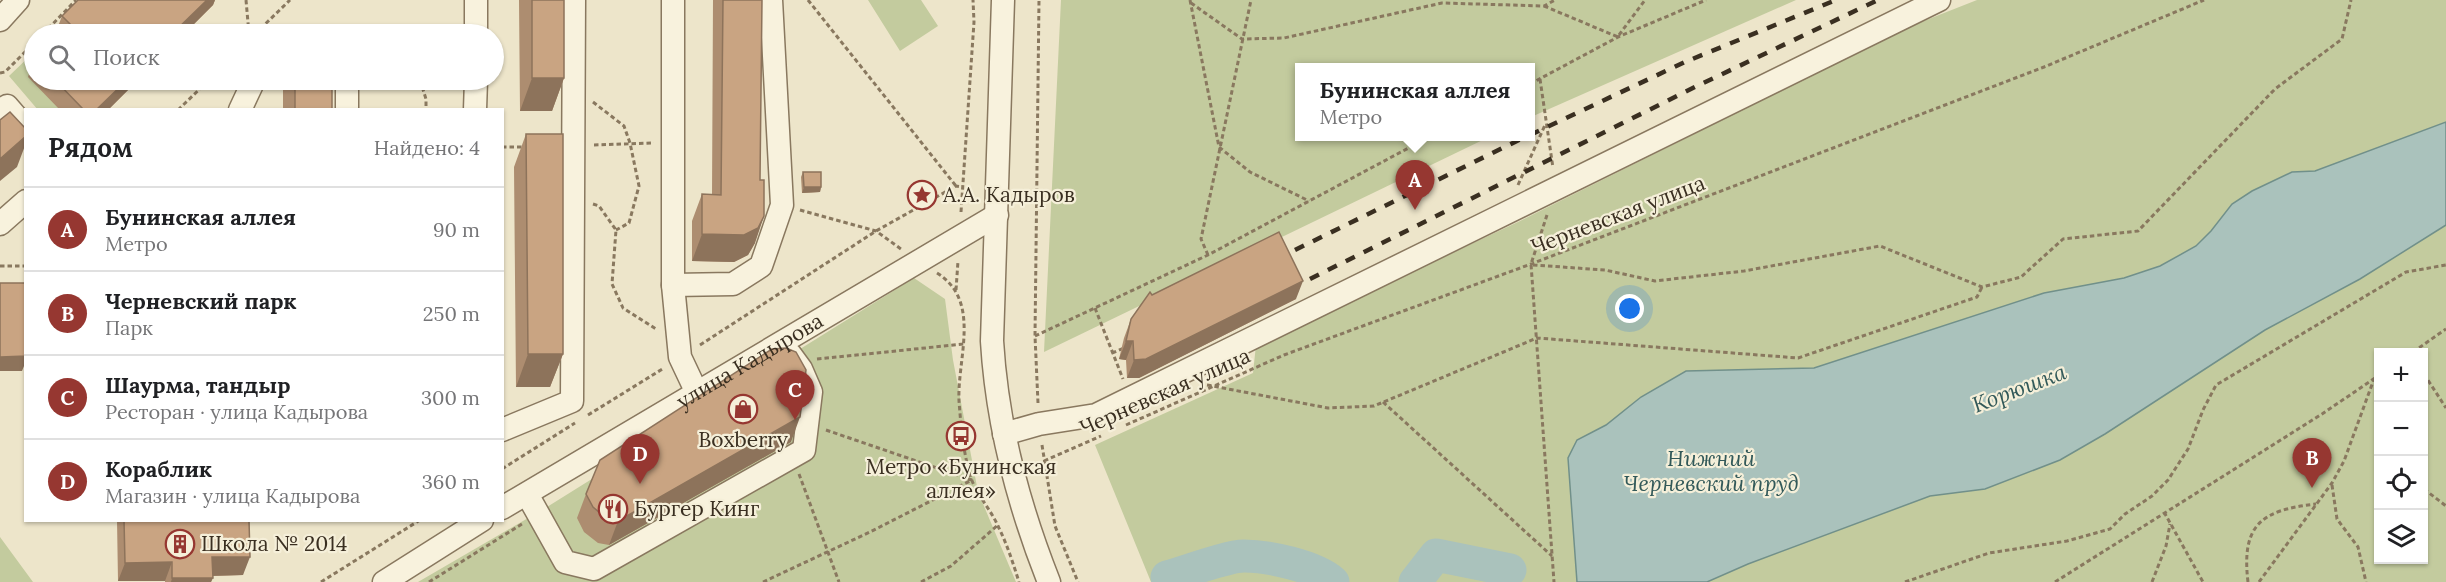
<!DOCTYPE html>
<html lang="ru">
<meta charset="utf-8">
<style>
:root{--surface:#fff;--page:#f6f6f6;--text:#202124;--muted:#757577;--line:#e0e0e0;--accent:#963731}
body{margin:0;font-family:Lora,serif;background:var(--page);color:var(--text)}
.controls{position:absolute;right:18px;bottom:18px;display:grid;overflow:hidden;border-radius:0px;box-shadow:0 2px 4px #0004}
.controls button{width:54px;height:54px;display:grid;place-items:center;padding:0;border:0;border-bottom:2px solid var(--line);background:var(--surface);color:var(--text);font:30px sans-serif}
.you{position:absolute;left:1630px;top:309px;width:21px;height:21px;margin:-15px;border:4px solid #fff;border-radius:50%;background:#1a73e8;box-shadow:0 0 0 9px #1a73e833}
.badge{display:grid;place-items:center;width:39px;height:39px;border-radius:50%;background:var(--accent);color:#fff;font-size:20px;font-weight:700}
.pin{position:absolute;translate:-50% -50px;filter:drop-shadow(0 2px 3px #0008)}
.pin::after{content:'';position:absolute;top:32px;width:21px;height:18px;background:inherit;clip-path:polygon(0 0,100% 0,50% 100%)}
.popup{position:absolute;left:1295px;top:63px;width:240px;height:78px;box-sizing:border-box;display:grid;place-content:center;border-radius:0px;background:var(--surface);filter:drop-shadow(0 2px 4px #0005);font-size:20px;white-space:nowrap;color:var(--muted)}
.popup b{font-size:22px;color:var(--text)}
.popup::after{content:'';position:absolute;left:50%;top:100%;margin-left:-12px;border:12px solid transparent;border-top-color:var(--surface)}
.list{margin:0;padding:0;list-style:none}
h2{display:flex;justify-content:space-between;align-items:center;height:78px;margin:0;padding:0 24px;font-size:26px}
h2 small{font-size:20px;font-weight:400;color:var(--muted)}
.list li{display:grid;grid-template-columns:39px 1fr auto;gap:18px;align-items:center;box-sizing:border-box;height:84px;padding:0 24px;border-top:2px solid var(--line)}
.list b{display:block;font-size:22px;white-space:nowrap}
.list p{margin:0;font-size:20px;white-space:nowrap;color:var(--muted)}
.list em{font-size:20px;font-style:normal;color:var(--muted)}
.icon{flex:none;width:33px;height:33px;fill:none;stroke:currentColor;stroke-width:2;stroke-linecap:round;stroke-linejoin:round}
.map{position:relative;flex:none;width:2446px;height:582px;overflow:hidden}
.search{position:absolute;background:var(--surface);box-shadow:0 2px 4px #0004;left:24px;top:24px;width:480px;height:66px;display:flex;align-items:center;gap:15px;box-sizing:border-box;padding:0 21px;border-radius:33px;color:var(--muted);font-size:22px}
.panel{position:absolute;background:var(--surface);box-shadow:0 2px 4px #0004;left:24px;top:108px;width:480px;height:414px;border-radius:0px}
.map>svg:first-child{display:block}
.green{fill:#c3cb9e;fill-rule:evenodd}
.water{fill:#aac2bc;stroke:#71908a;stroke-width:1.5}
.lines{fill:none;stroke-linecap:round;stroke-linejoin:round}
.river{stroke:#aac2bc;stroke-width:33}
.minor-casing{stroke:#89785f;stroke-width:25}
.path{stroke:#89785f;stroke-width:3;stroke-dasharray:4.5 3;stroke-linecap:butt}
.minor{stroke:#f8f2dd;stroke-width:22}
.rail{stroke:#3a2f21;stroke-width:4.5;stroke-dasharray:10 10;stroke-linecap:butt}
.wall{fill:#ad8d70}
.shaded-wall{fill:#8d735b}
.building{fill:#c9a482;stroke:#8d735b;stroke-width:1.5}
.labels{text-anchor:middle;stroke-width:4.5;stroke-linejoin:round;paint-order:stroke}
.poi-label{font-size:21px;fill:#3a2f21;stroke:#f5efd9;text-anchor:start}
.street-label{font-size:21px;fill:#3a2f21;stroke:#f5efd9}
.water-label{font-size:22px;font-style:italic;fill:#325959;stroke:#f5efd9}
</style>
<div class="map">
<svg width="2446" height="582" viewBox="0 0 2446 582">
<rect width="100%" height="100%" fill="#ede5ca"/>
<!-- green -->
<path class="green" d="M868,0H921L938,26L900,51Z
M1061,0H1796L1531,117L1530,68H1300V136L1489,137L1044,352Z
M1977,0H2446V582H1151L1095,445L1253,373L1256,345L1518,222L1906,28ZM2378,352H2424V560H2378Z
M34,52V80H138L108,109L38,110L9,76Z
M914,278L945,299L953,360L978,492L1016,582H418L547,507Z
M0,537L33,582H0Z"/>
<!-- water -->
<path class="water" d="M2446,122V225L2360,279L2265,330L2105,434L2060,460L1985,489L1930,496L1748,564L1707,582H1577L1568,458L1577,440L1606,425L1641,397L1686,371L1814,368L2044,293L2124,278L2160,266L2196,246L2211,231L2232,204L2252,191L2292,172L2315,171Z"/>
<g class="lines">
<!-- river -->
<path class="river" d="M1167,577C1185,572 1228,556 1244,556C1268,556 1315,566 1333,582
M1415,582L1436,555L1510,570"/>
<!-- minor casing -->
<g class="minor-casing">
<g id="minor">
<path d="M673,0V285L680,357L697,393"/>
<path d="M1003,0L992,341C997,425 1018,504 1049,582"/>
<path d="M0,20L18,0"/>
<path d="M476,34V0"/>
<path d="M347,80V110"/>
<path d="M240,110L254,80"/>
<path d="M475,110L476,80"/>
<path d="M0,112L7,106L26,128"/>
<path d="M0,224L26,201"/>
<path d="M673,285L733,284L761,266L782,205L771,0"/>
<path d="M502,430L572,401L574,0"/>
<path d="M1004,434L1039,424L1096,415L1939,0"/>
<path d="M527,494L565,562L594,569L804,450L811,392L801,369L790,354"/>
<path id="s1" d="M502,508L997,215"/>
<path d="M384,582L482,520"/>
</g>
</g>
<!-- path -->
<path class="path" d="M246,0L249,34
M808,0L956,186
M1190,0L1219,147L1250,172L1309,201
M1191,3L1242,39L1284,38L1442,3L1544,6L1555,0
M1544,6L1618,37
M43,34L76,0
M255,34L290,0
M1619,35L1645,0
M28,50L34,56
M0,73L5,72L34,43
M1540,79L1553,168
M420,80L426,99V110
M1530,84L1618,37L1706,0
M593,102L624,126L630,143L639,186L629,223L616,230
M178,110L209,80
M594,145L654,143
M502,147H525
M1518,185L1545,125
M593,204L599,206L616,230L612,284L623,308L656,329
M800,210L876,231L901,249
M961,212L974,22L973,0
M1547,215L1531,264L1554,582
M1208,255L1201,239L1251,0
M1533,265L1605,270L1655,281L1744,271L1880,246L1982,287L2021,277L2063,239L2138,231L2275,89L2342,39L2351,0
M0,266H26
M937,273C982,301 957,358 959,401C961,427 963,452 971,478C977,495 991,510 998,526C1007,544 1013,563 1019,582
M956,290L958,261
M1095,308L1123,379
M1035,336L1208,255L1431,136
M700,345L876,231L956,186L962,187
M2413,352L2446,329
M1112,353L1124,348
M817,359L964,344
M2424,374L2446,408
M1207,385L1328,408L1374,406L1537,338L1798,358L1977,297L1982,287
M1383,402L1552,556
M1038,403L1035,336L1039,0
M588,415L664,368
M1126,425L1284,355L1531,264L2044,67L2204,0
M826,430L972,480
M1042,445L1055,526L1078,582
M1044,461L1101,436
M502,469L575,423
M799,474L839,582
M2332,485L2337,519L2358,547L2366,582
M2424,489L2446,506
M2164,512L2203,582
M321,582L420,520
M429,582L522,524
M763,582L870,532L972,480
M921,582L951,566L998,525
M1905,582L1989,553L2067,541L2110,529L2125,514L2152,496L2168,480L2188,449L2203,410L2216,385L2406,272L2446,265
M2055,582L2322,414L2378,376
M2152,582L2166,546L2170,524
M2248,582C2241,524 2262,510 2316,504
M2259,582L2332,483L2344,461L2374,379"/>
<!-- minor -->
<use href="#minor" class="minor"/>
<!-- rail -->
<path class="rail" d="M1530,135L1685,62L1836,0
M1295,250L1527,136
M1310,279L1697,86L1878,0"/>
</g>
<!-- wall -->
<path class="wall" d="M78,0H215L213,5L184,34H55L62,16Z
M519,0H564V78L552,111H520Z
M713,0H762L755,243L748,255L734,262L692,261V221L702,194L712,195Z
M34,58V80H138L108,110H60L28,77Z
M283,80H332V110H283Z
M526,134L563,354L550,387H516L514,167Z
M803,172L821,187L820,192L802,193L801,177Z
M1152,295L1296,299L1139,378H1127L1126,360L1119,359L1124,338L1131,319Z
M791,442L609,545L598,543L584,532L577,518L586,494Z
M117,520H249L243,575L213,576L211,582H165V581H118Z"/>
<!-- shaded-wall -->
<path class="shaded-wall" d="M207,0H215L213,5L184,34H172Z
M532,78H564L552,111H520Z
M127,80H138L108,110H96Z
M26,136V143L17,167L0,181V159Z
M804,187H821L820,192L802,193Z
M764,216L755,243L748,255L734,262L692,261L702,234Z
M1303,281L1296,299L1139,378H1127L1134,360Z
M1126,341H1133L1126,360L1119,359Z
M528,354H563L550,387H516Z
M26,356V361L22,371H0V357Z
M800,417L791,442L609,545L618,521Z
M212,557H250L243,575L206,576Z
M172,562L165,581H118L125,563Z
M172,578H213L211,582H171Z"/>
<!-- building -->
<path class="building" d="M78,0H207L172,34H59L70,24L62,16Z
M532,0H564V78H532Z
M723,0H762L760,180H764V216L758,228L744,235L702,234V194L721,195Z
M295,30L332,32V34H295Z
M55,80H127L96,110H84Z
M295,80H332V110H295Z
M10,112L26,129V136L0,159V120Z
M526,134H563V354H528Z
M803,172H821V187H804Z
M1279,232L1303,281L1146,359L1134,360L1133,341H1126L1131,319L1150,292L1152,295Z
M0,283H26V356L0,357Z
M786,348L796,352L806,370L800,417L618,521L607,519L593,507L586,494L600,460L772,349Z
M124,520H249L250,557H212L213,578H172V562L125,563Z"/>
<!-- icons -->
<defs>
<g id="sight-ring" transform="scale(1.5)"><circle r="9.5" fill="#f5efd9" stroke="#963731" stroke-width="1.5"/><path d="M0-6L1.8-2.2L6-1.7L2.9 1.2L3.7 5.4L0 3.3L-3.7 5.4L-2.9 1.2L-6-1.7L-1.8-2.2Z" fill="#963731"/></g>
<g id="shop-ring" transform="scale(1.5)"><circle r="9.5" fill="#f5efd9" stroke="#963731" stroke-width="1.5"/><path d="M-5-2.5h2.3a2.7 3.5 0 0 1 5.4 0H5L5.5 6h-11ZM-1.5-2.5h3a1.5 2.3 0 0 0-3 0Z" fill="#963731"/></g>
<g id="bus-ring" transform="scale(1.5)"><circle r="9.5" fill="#f5efd9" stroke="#963731" stroke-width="1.5"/><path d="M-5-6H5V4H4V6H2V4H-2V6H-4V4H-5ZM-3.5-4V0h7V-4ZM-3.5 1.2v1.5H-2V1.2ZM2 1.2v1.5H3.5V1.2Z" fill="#963731"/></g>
<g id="restaurant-ring" transform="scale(1.5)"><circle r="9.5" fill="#f5efd9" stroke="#963731" stroke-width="1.5"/><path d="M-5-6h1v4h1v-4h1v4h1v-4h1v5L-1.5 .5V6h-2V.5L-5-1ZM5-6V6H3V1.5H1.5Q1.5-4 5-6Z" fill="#963731"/></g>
<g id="building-ring" transform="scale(1.5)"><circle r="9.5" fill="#f5efd9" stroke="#963731" stroke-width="1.5"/><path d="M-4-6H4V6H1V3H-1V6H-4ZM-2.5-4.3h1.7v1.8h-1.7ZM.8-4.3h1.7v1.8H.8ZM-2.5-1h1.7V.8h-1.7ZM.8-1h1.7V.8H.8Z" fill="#963731"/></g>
</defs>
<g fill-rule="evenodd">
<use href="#sight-ring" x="922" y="195"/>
<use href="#shop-ring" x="743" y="409"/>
<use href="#bus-ring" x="961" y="436"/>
<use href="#restaurant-ring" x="613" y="509"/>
<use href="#building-ring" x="180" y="544"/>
</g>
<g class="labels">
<!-- poi labels -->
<g class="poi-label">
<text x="943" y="202">А.А. Кадыров</text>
<text x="743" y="447" text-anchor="middle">Boxberry</text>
<text x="961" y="474" text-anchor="middle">Метро «Бунинская<tspan x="961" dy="24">аллея»</tspan></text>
<text x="634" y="516">Бургер Кинг</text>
<text x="201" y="551">Школа № 2014</text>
</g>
<!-- street labels -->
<g class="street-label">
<text transform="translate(1618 215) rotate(-21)" y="7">Черневская улица</text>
<text dy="7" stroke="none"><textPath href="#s1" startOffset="288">улица Кадырова</textPath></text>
<text transform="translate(1165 392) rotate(-24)" y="7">Черневская улица</text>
</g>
<!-- water labels -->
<g class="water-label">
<text transform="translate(2019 388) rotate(-21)" y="8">Корюшка</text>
<text x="1711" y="466">Нижний<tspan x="1711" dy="25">Черневский пруд</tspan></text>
</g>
</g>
</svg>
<div class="controls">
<button>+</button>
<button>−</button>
<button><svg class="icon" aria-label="locate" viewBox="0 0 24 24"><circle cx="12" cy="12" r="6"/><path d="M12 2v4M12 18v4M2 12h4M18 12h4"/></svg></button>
<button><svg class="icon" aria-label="layers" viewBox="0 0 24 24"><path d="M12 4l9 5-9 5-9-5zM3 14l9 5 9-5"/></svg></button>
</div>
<div class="you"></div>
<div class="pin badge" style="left:1415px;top:210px">A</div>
<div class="popup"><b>Бунинская аллея</b>Метро</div>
<div class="pin badge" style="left:2312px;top:488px">B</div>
<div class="pin badge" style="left:795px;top:420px">C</div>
<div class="pin badge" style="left:640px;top:484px">D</div>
<div class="search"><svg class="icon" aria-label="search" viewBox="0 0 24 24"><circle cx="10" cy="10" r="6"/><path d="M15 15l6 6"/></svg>Поиск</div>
<section class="panel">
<h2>Рядом<small>Найдено: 4</small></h2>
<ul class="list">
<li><span class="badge">A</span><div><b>Бунинская аллея</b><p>Метро</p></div><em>90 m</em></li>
<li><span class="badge">B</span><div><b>Черневский парк</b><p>Парк</p></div><em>250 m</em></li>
<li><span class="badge">C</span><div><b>Шаурма, тандыр</b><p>Ресторан · улица Кадырова</p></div><em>300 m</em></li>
<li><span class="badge">D</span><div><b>Кораблик</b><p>Магазин · улица Кадырова</p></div><em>360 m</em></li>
</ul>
</section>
</div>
